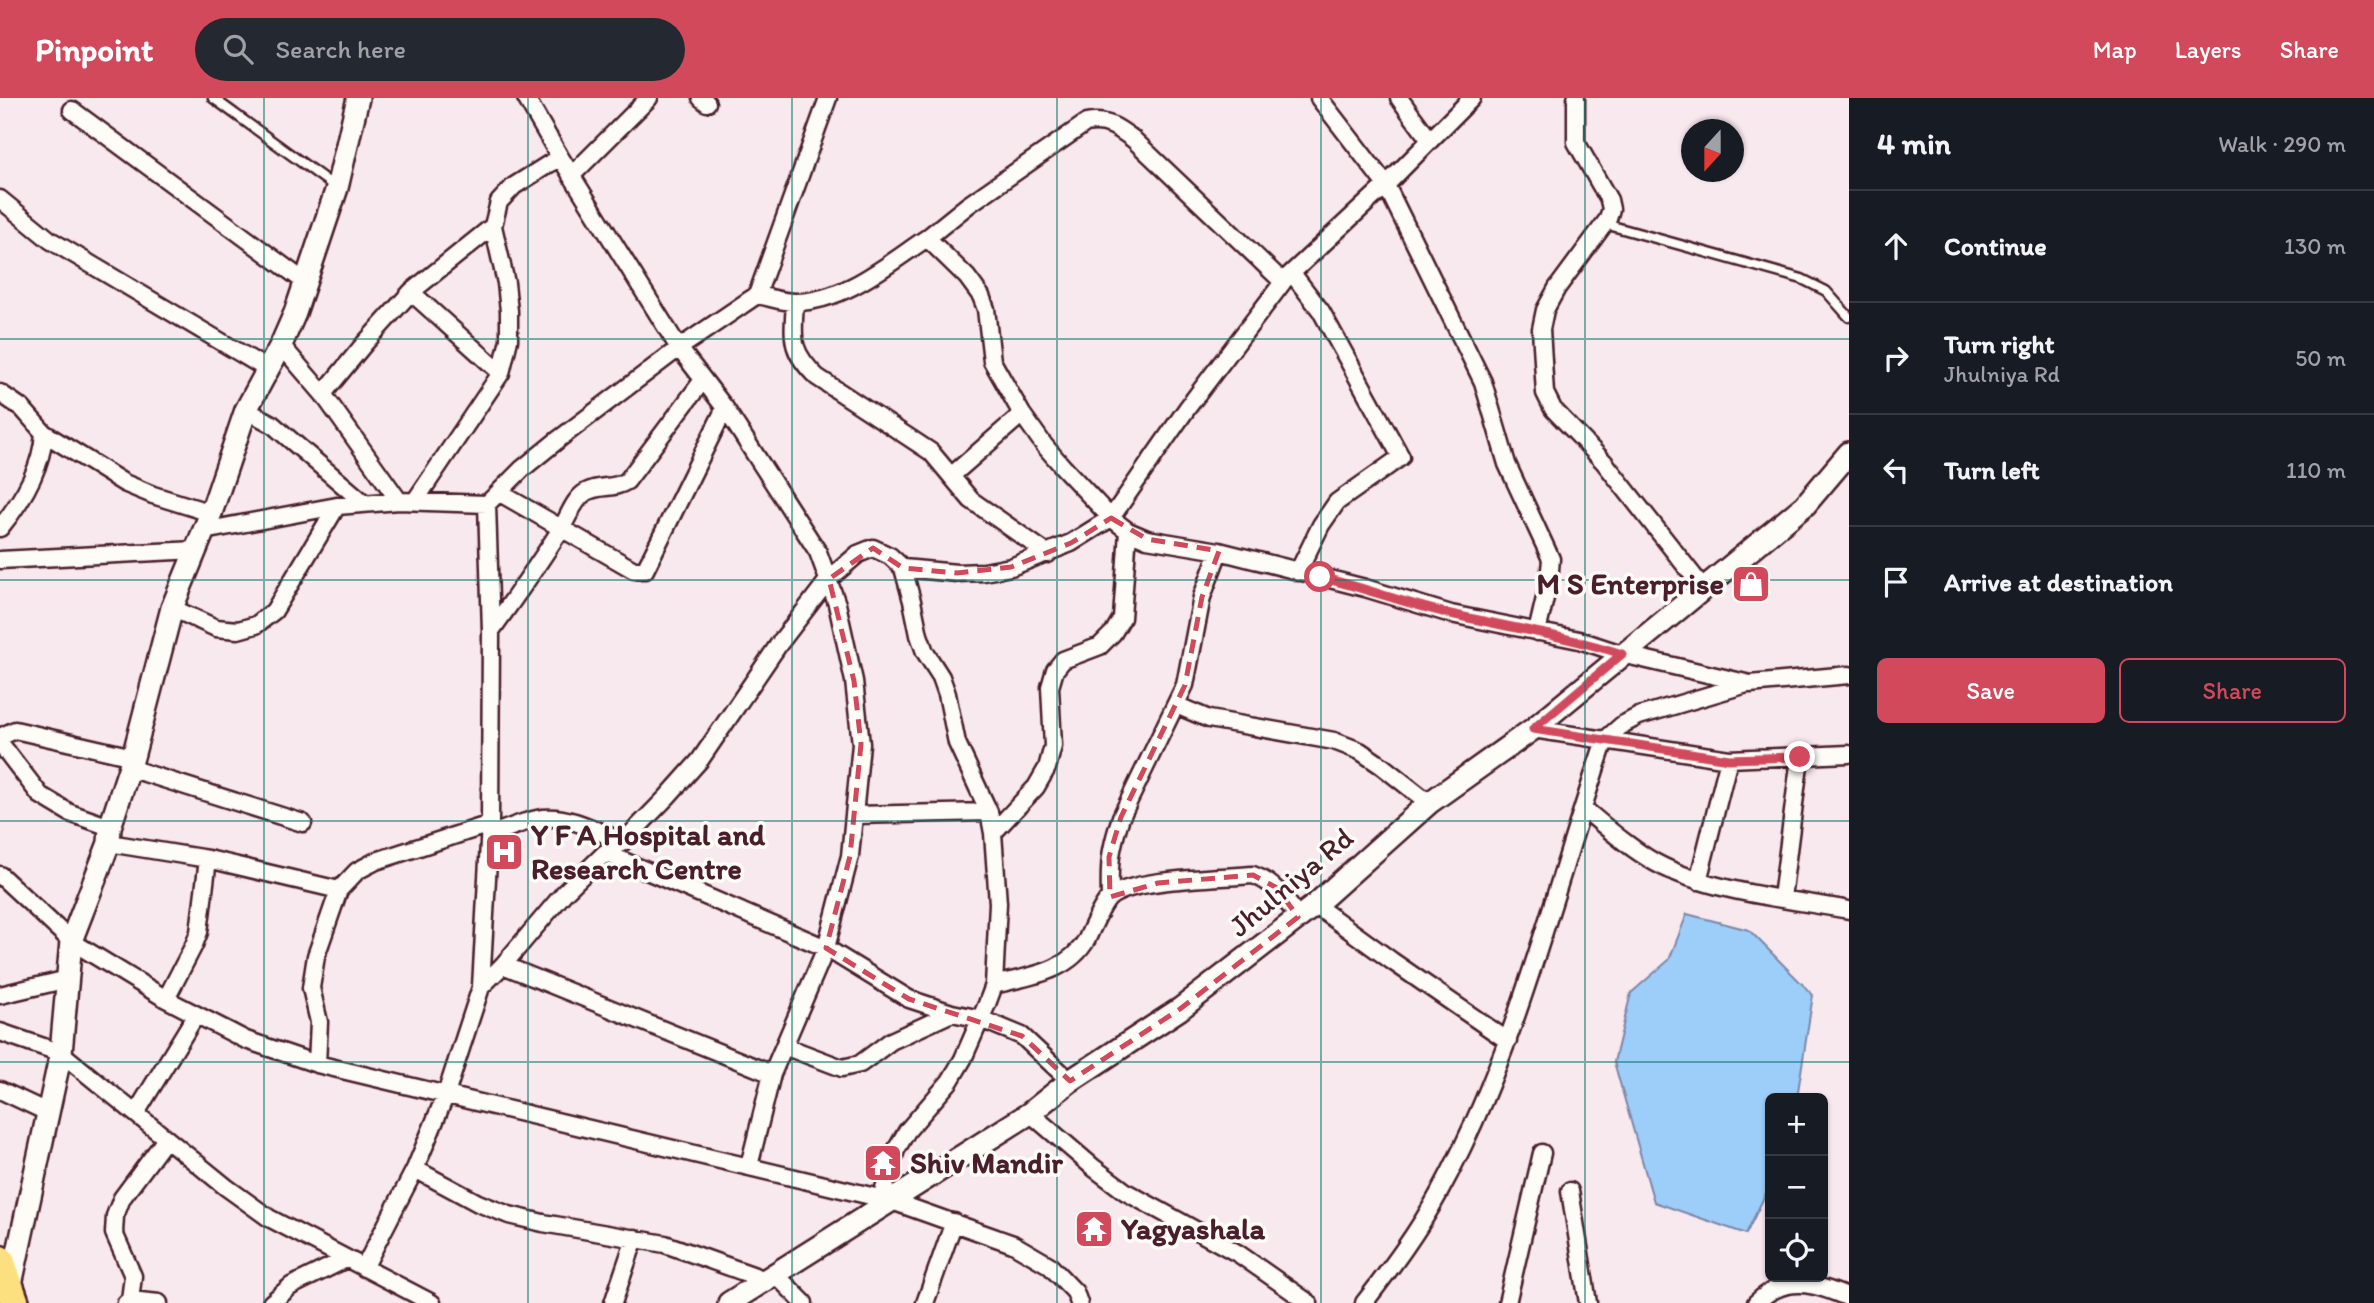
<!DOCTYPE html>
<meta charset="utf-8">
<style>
:root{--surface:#171b24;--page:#242831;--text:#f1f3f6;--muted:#9ea1a6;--line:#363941;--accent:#d1495b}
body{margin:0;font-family:Itim,sans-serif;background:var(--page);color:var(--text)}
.controls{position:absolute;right:21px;bottom:21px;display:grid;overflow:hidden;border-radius:10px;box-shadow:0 2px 5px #0004}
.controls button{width:63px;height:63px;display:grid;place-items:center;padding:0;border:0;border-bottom:2px solid var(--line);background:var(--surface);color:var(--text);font:35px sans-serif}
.compass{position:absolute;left:1681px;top:21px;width:63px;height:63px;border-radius:50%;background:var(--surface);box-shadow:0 2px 5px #0004;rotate:201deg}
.stop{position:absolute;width:21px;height:21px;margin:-16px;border:5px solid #d1495b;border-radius:50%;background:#fff}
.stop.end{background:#d1495b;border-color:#fff;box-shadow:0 2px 7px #0008}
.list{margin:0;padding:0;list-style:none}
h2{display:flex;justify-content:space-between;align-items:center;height:91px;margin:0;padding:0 28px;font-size:30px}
h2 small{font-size:23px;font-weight:400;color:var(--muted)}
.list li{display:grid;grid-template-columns:46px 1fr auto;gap:21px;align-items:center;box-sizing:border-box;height:112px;padding:0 28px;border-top:2px solid var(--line)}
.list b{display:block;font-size:26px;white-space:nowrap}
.list p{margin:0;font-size:23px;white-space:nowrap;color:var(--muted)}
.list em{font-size:23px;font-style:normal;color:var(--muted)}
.actions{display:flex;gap:14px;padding:21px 28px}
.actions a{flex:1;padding:16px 0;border:2px solid var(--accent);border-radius:10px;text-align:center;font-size:24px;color:var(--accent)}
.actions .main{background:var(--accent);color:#fff}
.icon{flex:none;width:38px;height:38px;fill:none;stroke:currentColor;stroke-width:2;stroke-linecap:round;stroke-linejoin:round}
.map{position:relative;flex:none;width:1849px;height:1205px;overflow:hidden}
header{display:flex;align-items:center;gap:42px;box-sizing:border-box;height:98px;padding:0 35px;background:var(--accent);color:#fff}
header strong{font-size:33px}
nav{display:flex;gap:38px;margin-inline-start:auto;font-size:24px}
.search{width:490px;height:63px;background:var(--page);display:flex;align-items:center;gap:18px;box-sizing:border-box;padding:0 24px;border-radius:38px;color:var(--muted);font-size:26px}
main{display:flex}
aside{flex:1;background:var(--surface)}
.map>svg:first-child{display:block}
.water{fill:#9dcdf9;stroke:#7c87a7;stroke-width:2}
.building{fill:#ecbcdd;stroke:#4a1f2b;stroke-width:2;filter:url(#shadow)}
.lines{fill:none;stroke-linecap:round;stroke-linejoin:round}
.lane-casing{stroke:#4a1f2b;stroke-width:13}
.street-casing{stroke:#4a1f2b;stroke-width:21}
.secondary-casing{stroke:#4a1f2b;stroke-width:26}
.highway-casing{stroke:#4a1f2b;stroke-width:33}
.lane{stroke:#fdfcf7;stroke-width:8}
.street{stroke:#fdfcf7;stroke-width:16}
.secondary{stroke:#fdfcf7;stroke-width:21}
.highway{stroke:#fce080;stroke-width:28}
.route{stroke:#d1495b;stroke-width:9}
.marked{fill:none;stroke:#d1495b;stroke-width:5;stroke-dasharray:14 9;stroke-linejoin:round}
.grid{fill:none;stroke:#0f766e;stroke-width:2;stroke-opacity:0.55}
.labels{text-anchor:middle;stroke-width:7;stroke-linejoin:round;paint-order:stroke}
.poi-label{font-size:30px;font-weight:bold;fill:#4a1f2b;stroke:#fdfcf7;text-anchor:start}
.street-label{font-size:30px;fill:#4a1f2b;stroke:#fdfcf7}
</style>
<header>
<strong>Pinpoint</strong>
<div class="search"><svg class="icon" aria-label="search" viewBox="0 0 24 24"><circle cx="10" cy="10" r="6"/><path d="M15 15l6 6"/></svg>Search here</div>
<nav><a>Map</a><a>Layers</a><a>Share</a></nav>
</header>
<main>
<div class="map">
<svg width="1849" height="1205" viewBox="0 0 1849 1205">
<defs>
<filter id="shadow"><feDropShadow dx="3" dy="5.5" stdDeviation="2" flood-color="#0004"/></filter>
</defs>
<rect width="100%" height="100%" fill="#f8e9ef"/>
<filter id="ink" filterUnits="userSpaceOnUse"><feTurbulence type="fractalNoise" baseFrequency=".0143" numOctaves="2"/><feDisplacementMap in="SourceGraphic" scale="14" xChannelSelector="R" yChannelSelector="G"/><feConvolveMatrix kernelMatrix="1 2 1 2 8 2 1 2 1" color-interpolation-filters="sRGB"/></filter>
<g filter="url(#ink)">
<!-- water -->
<path class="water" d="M1687,816L1749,832L1813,897L1797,1000H1770V1087L1746,1136L1654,1104L1614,964L1631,895L1669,862Z"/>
<!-- building -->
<path class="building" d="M495,745L517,746L516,759L495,758Z"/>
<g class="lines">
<!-- lane casing -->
<g class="lane-casing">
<path id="lane" d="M213,0L334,88
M1605,126L1802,181L1826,193L1849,219"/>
</g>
<!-- street casing -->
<g class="street-casing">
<path id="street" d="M526,0L560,59L679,250L725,310L818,454L837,506L854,583L861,646L850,758L826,850L772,976L749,1068
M701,0L707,5
M1319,0L1386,87L1483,284L1507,366L1551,461L1549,483L1537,534
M1399,0L1429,41
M1576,0V44L1609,102L1611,111L1608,121L1557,190L1545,212L1541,231L1545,295L1553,311L1604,364L1703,490
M72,12L305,184
M571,78L649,0
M0,101L50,142L267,271
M1292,175L1321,213L1401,359L1337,404L1321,427L1298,474
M1284,182L1386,87L1472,0
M411,194L501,275
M757,197C769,199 783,204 795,204C844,204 888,166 927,140L967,179L981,198L986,211L992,263L1022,316L1044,347L1063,369L1111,420L1128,433L1147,441L1219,453L1365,490L1451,516L1579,542L1622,556L1750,586L1849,577
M795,204C793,240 789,252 817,279L931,354L971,402L1048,456
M281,247L323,296L399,403
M0,295L22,310L44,335C42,371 22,403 0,430
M323,296L365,245L411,194L493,128
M246,312L272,326L364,405
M44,335L124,385L153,397L211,415
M951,378L1022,316
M500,395L634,472H645L725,310
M415,403L501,275L509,242V213L506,185L493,128L499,104L514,88L560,59
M203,433L337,408L399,403L487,406L522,371L559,341L679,250L757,197L828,0
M0,462L196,452
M903,470L957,475L984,474L1011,469L1071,445L1111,420L1188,309L1283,184L1133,41C1117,29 1106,21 1086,25L968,107L927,140
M172,510L216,530L238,532L256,527L274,513L337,408
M491,533C515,499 540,465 562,429C569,418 574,401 586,394C600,386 613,392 627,383L703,282
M1176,607L1209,621L1334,643L1360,653L1382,668L1429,705
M1533,631L1729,661L1849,656
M0,639L15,632L133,659
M0,645L40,697L70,715L110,729
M129,670L303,725
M1583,710C1606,729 1629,750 1656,765C1710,794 1788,801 1849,812
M855,717L989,714
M993,735L1036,689L1047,670L1053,648L1050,589L1055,572L1063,562L1100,548L1113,535L1122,520L1128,433
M489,737C506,732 525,722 543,720C570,717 599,734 623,744
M109,745L208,761L339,792
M605,755L826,850L909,901L952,915L981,921L1022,938L1070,983
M0,777L71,843L166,901L246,942L317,966L892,1103L1013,1146L1049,1167L1075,1194L1079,1205
M1698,783L1729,661
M1110,799C1109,765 1110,752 1121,719L1185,587L1202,499L1219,453
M1782,800L1800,659
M1315,807L1392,863L1508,943
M503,867L772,976
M994,887C1028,878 1068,875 1087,841C1092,830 1102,806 1110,799C1133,780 1221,780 1253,777C1275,785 1285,801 1298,819
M481,889L503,867L565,794L605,755L623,744L667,699L700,662L779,546L829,481L858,456L873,450L890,458L903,470L912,503L919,537L925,554L941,579L947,596L957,645L989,714L993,735L998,805L994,887L987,906L963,961L950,983L907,1033L896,1052L881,1100
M0,897L68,881
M166,901L194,847L199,834L208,761
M0,934L61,955L226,1089L269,1120L432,1205
M784,948L842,970L860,966L891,943L952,915
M317,966L319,924L311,890L316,858L339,792L357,773L376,763L490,726
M0,992L49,1015
M136,1015L196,917
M1030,1015L1094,1070L1126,1094L1239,1156L1309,1205
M415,1071L478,1105L509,1117L543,1125L665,1146L766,1182
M1570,1093L1588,1205
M364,1170L415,1071L446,996L481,889L490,726L491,533L487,406
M776,1177L804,1205
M130,1202L159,1205
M126,1205L130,1202L133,1178L114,1135L115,1118L122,1100L166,1041
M271,1205L291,1188L346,1161
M613,1205L635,1140
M925,1205L954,1124
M1364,1205C1391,1170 1418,1134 1439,1095C1517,953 1553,794 1605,642L1622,627L1639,618L1747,586
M1507,1205L1542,1055
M1756,1205C1785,1176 1815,1185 1849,1200"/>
</g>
<!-- secondary casing -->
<g class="secondary-casing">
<path id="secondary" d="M10,1191L61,955L71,843L109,745L110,729L133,659L172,510L211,415L246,312L281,247L295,215L337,90L358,0
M729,1205L1030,1015L1070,983L1180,911L1315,807L1429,705L1533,631L1805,407L1849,355"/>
</g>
<!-- highway casing -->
<g class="highway-casing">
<path id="highway" d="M0,1162L15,1205"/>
</g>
<!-- lane -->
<use href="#lane" class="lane"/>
<!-- street -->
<use href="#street" class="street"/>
<!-- secondary -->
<use href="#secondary" class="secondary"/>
<!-- highway -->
<use href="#highway" class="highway"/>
</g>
</g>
<g class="lines" filter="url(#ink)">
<!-- route -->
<path class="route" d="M1320,479C1366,490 1409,507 1455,517C1512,530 1566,538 1622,556L1533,631L1729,661L1800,659"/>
</g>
<!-- marked area -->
<path class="marked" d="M1111,420L1147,441L1219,453L1202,499L1185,587L1121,719L1109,759L1110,799L1158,785L1253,777L1277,790L1298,819L1180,911L1070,983L1022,938L909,901L826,850L850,758L861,646L854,583L829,481L873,450L903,470L957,475L1011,469L1071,445Z"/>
<!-- grid -->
<path class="grid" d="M264,0V1205M528,0V1205M792,0V1205M1057,0V1205M1321,0V1205M1585,0V1205M0,241H1849M0,482H1849M0,723H1849M0,964H1849"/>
<!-- icons -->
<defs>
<g id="shop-square" transform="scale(2.0125)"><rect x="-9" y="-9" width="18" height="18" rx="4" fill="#d1495b" stroke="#fdfcf7"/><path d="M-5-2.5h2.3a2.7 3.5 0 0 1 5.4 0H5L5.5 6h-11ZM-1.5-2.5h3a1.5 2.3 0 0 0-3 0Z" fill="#fff"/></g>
<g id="hospital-square" transform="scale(2.0125)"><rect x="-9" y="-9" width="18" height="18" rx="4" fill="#d1495b" stroke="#fdfcf7"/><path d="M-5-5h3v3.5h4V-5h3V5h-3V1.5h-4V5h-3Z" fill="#fff"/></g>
<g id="temple-square" transform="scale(2.0125)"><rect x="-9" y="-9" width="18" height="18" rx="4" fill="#d1495b" stroke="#fdfcf7"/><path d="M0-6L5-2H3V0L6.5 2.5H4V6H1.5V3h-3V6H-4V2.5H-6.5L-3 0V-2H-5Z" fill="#fff"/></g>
</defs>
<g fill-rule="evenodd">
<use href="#shop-square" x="1751" y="486"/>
<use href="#hospital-square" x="504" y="754"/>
<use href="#temple-square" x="883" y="1065"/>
<use href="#temple-square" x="1094" y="1131"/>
</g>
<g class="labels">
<!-- poi labels -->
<g class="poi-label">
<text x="1724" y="496" text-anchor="end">M S Enterprise</text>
<text x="531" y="747">Y F A Hospital and<tspan x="531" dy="34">Research Centre</tspan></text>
<text x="910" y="1075">Shiv Mandir</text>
<text x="1121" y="1141">Yagyashala</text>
</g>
<!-- street labels -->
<g class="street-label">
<text transform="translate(1291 784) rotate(-40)" y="10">Jhulniya Rd</text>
</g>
</g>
</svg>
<div class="controls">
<button>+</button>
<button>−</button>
<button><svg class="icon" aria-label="locate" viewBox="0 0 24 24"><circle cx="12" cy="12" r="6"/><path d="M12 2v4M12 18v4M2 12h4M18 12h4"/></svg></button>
</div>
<svg class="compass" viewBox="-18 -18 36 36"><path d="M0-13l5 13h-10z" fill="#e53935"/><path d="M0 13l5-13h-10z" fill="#9ea1a6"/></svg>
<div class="stop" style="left:1320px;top:479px"></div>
<div class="stop end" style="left:1800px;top:659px"></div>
</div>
<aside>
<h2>4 min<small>Walk · 290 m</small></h2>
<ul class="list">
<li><svg class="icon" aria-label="ahead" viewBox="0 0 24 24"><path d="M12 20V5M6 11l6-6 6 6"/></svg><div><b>Continue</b></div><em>130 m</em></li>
<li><svg class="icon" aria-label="right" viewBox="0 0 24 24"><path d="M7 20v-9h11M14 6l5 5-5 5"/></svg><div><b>Turn right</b><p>Jhulniya Rd</p></div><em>50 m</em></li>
<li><svg class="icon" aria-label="left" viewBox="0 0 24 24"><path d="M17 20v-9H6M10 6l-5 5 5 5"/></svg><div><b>Turn left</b></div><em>110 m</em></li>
<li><svg class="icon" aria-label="arrive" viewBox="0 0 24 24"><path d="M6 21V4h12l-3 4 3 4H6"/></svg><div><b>Arrive at destination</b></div></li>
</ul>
<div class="actions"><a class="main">Save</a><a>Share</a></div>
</aside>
</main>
